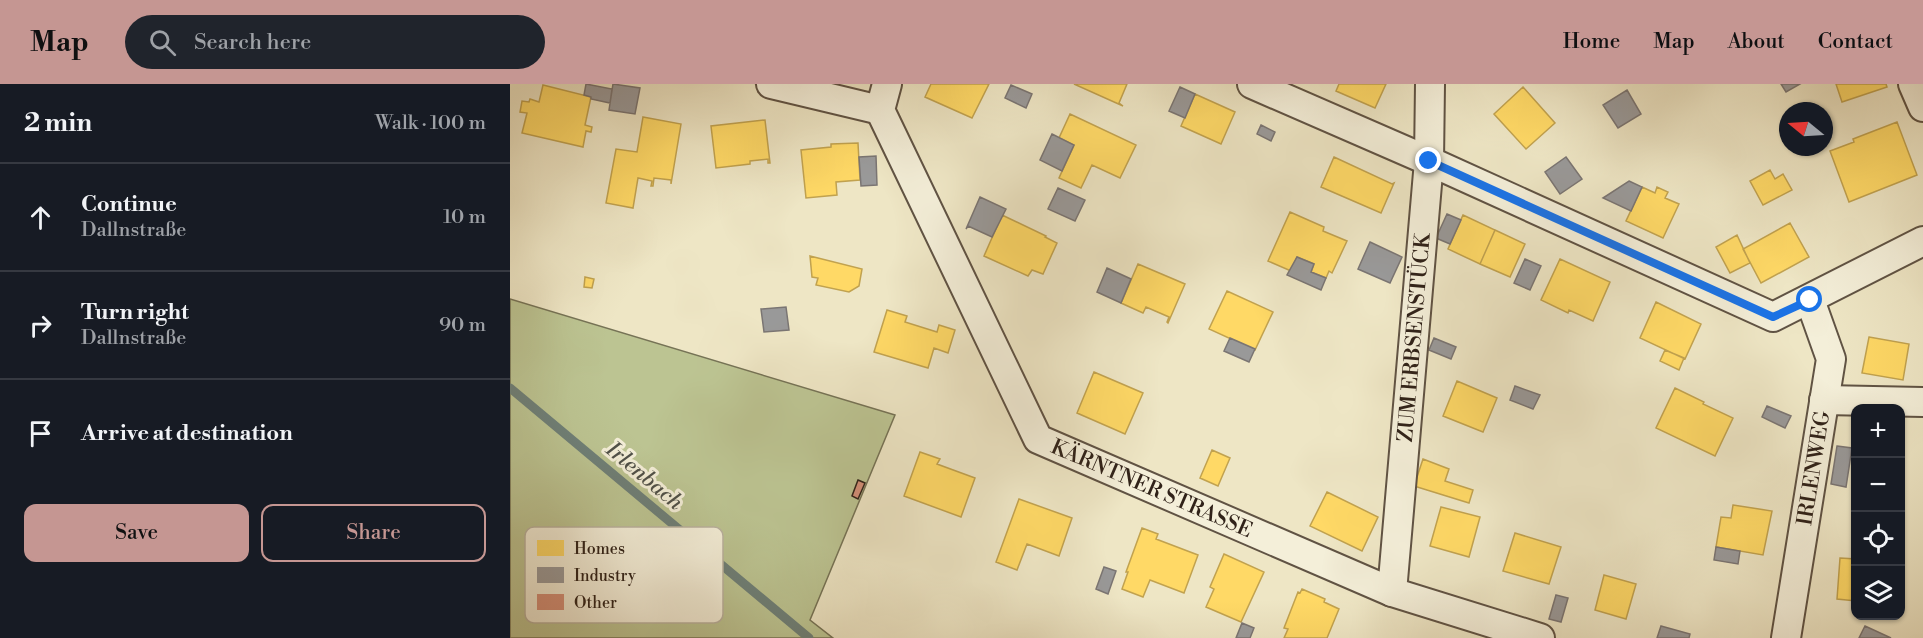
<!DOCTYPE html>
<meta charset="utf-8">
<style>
:root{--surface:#171b24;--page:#20242c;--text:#f1f3f6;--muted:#9ea1a6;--line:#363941;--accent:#c59692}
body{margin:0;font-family:"Libre Bodoni",serif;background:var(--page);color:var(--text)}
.controls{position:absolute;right:18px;bottom:18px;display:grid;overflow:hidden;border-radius:12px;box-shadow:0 2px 4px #0004}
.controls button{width:54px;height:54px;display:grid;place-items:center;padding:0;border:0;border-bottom:2px solid var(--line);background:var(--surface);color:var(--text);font:30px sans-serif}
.compass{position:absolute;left:1269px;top:18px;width:54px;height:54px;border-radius:50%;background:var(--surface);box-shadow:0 2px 4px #0004;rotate:288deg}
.stop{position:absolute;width:18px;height:18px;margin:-14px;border:4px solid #1a73e8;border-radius:50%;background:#fff}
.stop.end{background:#1a73e8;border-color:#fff;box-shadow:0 2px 6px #0008}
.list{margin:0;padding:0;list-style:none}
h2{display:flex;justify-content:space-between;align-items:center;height:78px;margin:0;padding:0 24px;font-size:26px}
h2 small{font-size:20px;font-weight:400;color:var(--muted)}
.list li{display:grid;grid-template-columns:39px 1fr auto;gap:18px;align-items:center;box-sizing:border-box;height:108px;padding:0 24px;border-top:2px solid var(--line)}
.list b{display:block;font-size:22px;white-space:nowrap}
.list p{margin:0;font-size:20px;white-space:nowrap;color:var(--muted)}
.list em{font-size:20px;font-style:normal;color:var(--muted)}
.actions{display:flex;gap:12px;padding:18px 24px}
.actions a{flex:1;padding:14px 0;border:2px solid var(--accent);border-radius:12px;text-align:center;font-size:21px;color:var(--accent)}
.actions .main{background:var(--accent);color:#111}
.icon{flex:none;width:33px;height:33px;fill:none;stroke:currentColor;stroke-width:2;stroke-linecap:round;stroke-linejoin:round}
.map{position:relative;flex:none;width:1413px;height:554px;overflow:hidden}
header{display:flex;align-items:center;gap:36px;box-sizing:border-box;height:84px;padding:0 30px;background:var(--accent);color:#111}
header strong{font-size:28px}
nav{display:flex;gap:33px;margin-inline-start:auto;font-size:21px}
.search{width:420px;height:54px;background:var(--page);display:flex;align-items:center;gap:15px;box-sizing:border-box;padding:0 21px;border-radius:33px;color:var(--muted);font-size:22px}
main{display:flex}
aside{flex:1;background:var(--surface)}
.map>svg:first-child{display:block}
.green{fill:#bcc492;stroke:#767356;stroke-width:1.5}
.homes{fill:#ffd966;stroke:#c1a24f;stroke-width:1.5}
.industry{fill:#999;stroke:#7a7573;stroke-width:1.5}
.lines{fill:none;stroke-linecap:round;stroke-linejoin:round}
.stream{stroke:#6f8078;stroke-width:9}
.building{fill:#d6907a;stroke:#302219;stroke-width:1.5}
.minor-casing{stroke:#605344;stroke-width:32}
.minor{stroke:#f4efd9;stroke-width:28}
.route{stroke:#1a73e8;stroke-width:8}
.labels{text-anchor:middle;stroke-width:6;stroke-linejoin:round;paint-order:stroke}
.street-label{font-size:21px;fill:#302219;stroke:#f4efd9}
.water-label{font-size:22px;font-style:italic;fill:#505149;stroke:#f4efd9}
.key{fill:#f4efd9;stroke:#b9b29f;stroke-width:1.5}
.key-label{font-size:16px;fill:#302219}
</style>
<header>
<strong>Map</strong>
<div class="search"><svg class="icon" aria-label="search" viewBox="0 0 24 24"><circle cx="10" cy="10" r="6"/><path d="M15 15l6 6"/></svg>Search here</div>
<nav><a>Home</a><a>Map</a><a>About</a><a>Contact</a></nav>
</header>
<main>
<aside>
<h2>2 min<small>Walk · 100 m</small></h2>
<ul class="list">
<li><svg class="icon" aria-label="ahead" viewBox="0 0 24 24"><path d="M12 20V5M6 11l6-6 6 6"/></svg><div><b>Continue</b><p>Dallnstraße</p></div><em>10 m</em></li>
<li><svg class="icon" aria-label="right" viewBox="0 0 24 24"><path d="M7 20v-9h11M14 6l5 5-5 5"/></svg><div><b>Turn right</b><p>Dallnstraße</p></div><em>90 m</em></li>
<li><svg class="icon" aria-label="arrive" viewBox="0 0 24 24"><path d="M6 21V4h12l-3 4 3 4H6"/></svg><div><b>Arrive at destination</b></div></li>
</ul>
<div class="actions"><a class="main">Save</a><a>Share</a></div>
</aside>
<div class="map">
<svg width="1413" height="554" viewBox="0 0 1413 554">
<rect width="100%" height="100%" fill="#eee6c5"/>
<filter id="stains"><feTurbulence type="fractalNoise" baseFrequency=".00333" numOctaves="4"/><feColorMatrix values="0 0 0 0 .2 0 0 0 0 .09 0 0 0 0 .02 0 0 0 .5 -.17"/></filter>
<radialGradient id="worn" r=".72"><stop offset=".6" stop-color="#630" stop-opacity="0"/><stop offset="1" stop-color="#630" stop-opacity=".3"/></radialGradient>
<!-- green -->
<path class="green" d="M0,215L385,331L300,536L323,554H0Z"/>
<!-- homes -->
<path class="homes" d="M421,0H479L462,34L415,13Z
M564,0H617L609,19L613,22Z
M829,0H876L865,24L826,7Z
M1326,0H1376L1377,3L1332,18Z
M33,1L81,13L75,41L82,43L81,48L76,47L73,63L12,49L17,29L10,28L12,17L19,18L20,15L29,18Z
M1013,3L1045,39L1016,65L984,30Z
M685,10L725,28L711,60L671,42Z
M560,30L626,61L610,94L582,81L571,104L549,94L564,61L549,54Z
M133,33L171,40L161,100V96L144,94L143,102H141L142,97L128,94L123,124L96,119L106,65L127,68Z
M255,36L260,79H258V75L240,77V80L206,84L201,42Z
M1387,38L1407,91L1339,118L1320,67L1344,58L1343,55Z
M348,59L350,96L326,98L327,111L296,114L291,66L321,63V60Z
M824,73L882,100L884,99L871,129L811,103Z
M1260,86L1265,95L1273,90L1282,106L1253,121L1240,97Z
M1132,103L1145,109L1147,103L1158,108L1155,114L1169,120L1153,154L1116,137Z
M780,128L814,143L813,147L837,157L822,189L819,187L816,194L801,188L804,180L787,173L781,187L758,177Z
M492,131L536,152L535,153L547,159L533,190L522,186L518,192L474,172Z
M953,131L985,146L970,180L938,165Z
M1280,139L1299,173L1251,199L1233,165Z
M985,146L1015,160L1000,193L970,180Z
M1227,151L1240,179L1220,189L1206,163Z
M300,172L352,185L349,202L339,208L306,201L308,194L302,193Z
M1050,175L1100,198L1083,237L1059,226L1058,229L1031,216Z
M628,180L675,200L658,239L657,238L659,233L636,223L633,229L611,219Z
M75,193L84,195L82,204L74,203Z
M717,207L763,228L745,266L699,245Z
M1146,218L1191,240L1175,275L1130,254Z
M377,226L397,232L395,238L427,248L429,241L445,246L438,269L424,264L418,284L364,268Z
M1359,253L1399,260L1393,296L1352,289Z
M1155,266L1174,274L1169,286L1150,277Z
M584,288L633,309L615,350L567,329Z
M947,297L987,314L973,348L933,332Z
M1165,304L1194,318L1193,320L1223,334L1205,372L1146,344Z
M702,366L720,374L708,402L690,394Z
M410,368L430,375L427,380L465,394L451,433L394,412Z
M913,375L939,385L935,397L963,406L959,419L904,402Z
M817,408L868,433L852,467L800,442Z
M509,415L562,434L549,472L517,460L507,486L486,478Z
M1223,421L1262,427L1253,471L1206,463L1211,433L1221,434Z
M931,423L970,433L959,473L920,462Z
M632,444L648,450L646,455L688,471L674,509L640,496L633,513L612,505L618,488H616Z
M1005,449L1051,463L1039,500L993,487Z
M714,470L754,488L731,538L696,523L704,505L700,503Z
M1330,474L1346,475V517L1327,515Z
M1094,491L1126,500L1116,535L1085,526Z
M792,505L815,515L814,518L829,525L817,554H774L778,545L774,544L788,508L790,509Z"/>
<!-- industry -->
<path class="industry" d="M76,0L102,5L100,19L81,15V13L74,11Z
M103,0L130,4L125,30L99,26Z
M1271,0H1290L1276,8Z
M501,1L522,10L516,24L495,14Z
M670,3L685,10L675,34L659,27Z
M1117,6L1131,30L1108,44L1093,21Z
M751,41L765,48L761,57L747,50Z
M542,50L564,61L552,87L530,76Z
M366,72L367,101L351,102L349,73Z
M1056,73L1072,95L1050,110L1035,88Z
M1119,97L1132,103L1121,127L1093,114Z
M548,104L575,116L565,137L538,125Z
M470,113L496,125L482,153L458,142L456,145Z
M937,130L951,136L940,160L926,154Z
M860,158L892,173L880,199L848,185Z
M787,173L804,180L801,188L816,194L811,206L777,191Z
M1015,175L1031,182L1020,206L1004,199Z
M597,184L621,195L611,219L587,208Z
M276,223L279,246L254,248L251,225Z
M720,254L745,265L739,278L714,267Z
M924,254L946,263L941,275L919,266Z
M1005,302L1030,311L1023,325L1000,316Z
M1257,322L1281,332L1275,344L1252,333Z
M1327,362L1342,364L1336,403L1321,400Z
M1206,463L1230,467L1228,480L1204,476Z
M594,483L606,487L598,510L586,505Z
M1046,511L1058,514L1051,538L1039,535Z
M732,539L744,544L740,554H726Z
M1151,542L1180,550L1179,554H1147Z
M1355,542L1381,554H1349Z"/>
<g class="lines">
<!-- stream -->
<path class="stream" d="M0,304L299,554"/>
</g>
<!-- building -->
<path class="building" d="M348,396L355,399L348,415L342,412Z"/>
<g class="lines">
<!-- minor casing -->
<g class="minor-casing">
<g id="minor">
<path d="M261,0L370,26"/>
<path id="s1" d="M377,0L370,26L528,355L882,508L1030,554"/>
<path d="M742,0L919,77L1263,233L1413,157"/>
<path d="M1403,0L1413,23"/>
<path d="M1314,316L1413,318"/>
<path id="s2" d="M882,508L919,77L920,0"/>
<path id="s3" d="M1276,554L1321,275L1300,216"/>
</g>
</g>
<!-- minor -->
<use href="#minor" class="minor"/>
</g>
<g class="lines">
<!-- route -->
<path class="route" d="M919,77L1263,233L1300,216"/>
</g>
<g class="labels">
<!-- street labels -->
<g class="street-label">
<text dy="7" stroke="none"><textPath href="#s2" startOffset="255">ZUM ERBSENSTÜCK</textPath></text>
<text dy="7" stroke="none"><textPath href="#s3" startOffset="172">IRLENWEG</textPath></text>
<text dy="7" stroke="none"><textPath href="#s1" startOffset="516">KÄRNTNER STRASSE</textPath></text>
</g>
<!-- water labels -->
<g class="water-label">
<text transform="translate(135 391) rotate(40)" y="8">Irlenbach</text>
</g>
</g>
<!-- legend -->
<rect x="15" y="443" width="198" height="96" rx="9" class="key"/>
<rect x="27" y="456" width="27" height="16" fill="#ffd966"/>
<rect x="27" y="483" width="27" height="16" fill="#999"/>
<rect x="27" y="510" width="27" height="16" fill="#d6907a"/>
<g class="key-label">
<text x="64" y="470">Homes</text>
<text x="64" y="497">Industry</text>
<text x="64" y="524">Other</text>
</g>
<rect width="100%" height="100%" filter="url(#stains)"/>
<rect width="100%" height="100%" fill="url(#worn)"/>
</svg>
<div class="controls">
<button>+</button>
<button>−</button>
<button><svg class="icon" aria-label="locate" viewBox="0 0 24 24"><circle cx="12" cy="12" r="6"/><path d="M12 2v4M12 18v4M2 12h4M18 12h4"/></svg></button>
<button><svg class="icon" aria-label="layers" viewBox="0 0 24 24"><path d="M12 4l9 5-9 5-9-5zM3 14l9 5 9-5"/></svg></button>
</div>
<svg class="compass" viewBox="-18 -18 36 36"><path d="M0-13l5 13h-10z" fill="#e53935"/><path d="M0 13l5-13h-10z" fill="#9ea1a6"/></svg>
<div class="stop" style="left:1300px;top:216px"></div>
<div class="stop end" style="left:919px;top:77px"></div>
</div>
</main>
